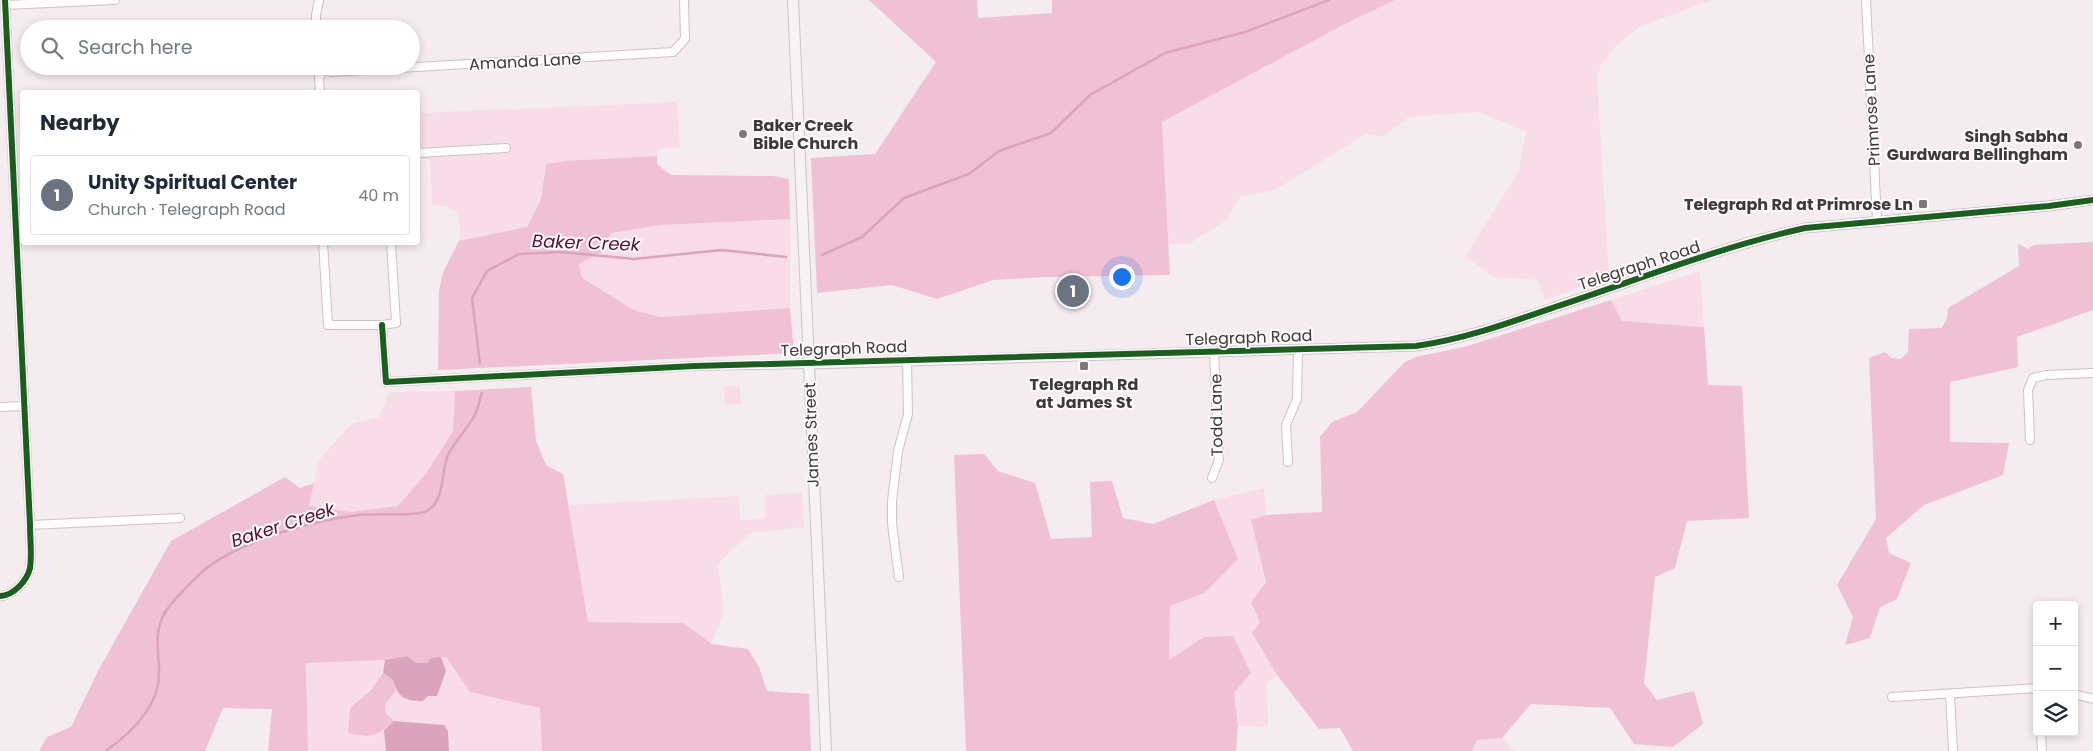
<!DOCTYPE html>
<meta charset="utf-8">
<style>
:root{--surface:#fff;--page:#f2f2f3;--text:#1f2937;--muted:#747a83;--line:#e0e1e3;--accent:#7c3aed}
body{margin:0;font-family:Poppins,sans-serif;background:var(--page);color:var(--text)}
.controls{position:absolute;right:15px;bottom:15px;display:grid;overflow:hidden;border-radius:5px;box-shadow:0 2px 8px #0003}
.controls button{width:45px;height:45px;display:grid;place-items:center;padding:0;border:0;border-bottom:1px solid var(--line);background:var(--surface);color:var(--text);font:25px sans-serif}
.you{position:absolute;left:1121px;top:276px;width:18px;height:18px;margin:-12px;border:4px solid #fff;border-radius:50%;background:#1a73e8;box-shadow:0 0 0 8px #1a73e833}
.badge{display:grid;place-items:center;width:32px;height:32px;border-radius:50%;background:var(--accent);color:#fff;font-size:16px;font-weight:700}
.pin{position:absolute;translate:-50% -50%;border:2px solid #fff;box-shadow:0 1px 5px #0006}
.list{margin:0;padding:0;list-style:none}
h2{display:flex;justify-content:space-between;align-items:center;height:65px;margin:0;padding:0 20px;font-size:21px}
h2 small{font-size:16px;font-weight:400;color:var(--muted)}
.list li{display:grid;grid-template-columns:32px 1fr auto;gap:15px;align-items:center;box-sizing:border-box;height:80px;margin:0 10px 10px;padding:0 10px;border:1px solid var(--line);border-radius:5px}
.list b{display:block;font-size:19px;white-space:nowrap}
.list p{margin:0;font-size:16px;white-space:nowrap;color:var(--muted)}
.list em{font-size:16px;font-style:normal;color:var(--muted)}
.icon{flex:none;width:28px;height:28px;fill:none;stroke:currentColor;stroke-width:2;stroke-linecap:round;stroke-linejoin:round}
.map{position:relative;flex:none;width:2093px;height:751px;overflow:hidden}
.search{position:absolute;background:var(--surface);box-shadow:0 2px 8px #0003;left:20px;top:20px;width:400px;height:55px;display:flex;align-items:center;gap:12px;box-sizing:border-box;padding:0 18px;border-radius:28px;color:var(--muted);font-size:19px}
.panel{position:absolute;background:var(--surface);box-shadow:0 2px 8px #0003;left:20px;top:90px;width:400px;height:155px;border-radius:5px}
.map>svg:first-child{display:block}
.green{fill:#f8dde8}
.forest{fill:#f0c0d5}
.water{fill:#dca3bc}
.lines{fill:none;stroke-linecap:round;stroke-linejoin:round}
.stream{stroke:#dca3bc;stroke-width:2.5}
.minor-casing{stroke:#cac3c6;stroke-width:10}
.tertiary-casing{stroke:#cac3c6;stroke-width:11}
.secondary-casing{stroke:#cac3c6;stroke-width:12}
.minor{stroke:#fefcfd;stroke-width:8}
.tertiary{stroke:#fefcfd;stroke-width:9}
.secondary{stroke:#f7f2f4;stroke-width:10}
.cycleway-casing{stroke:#fdfafb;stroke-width:9}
.cycleway{stroke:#1b5e20;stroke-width:6}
.poi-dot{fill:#7f777a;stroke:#fdfafb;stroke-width:2}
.labels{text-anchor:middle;stroke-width:4;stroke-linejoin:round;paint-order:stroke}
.street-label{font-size:16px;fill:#3f383b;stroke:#fdfafb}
.poi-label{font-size:16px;font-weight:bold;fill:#3f383b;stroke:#fdfafb;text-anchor:end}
.water-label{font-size:18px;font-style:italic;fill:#540f35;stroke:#fdfafb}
</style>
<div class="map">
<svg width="2093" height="751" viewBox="0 0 2093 751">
<rect width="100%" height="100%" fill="#f5ecf0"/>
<!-- green -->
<path class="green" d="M1395,0H1712L1639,27L1614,48L1601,65L1597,78L1609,277L1545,300L1538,280L1493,277L1465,256L1518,173L1526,132L1479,112L1409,117L1383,137L1366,134L1275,190L1240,197L1227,220L1189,244H1169L1162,122L1345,24Z
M677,102L680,148L657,149V156L564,161L546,164L541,199L527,227L459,241C462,216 460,206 432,205L430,161L418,154V113Z
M790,219V308L661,317L634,310L582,278L579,264L604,251L611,233L661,225Z
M1700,271L1704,327L1622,321L1611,300Z
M740,385L741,404L725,405L724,386Z
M455,391L454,431L427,472L398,506L350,512L309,506L319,460L351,424L379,417L389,392Z
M1264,488L1266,515L1251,521L1266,582L1251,602L1261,623L1252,633L1277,675L1267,683L1268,727L1238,726L1234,693L1169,661L1170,606L1205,593L1238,559L1214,500Z
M802,493L804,527L750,533L718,564L724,611L712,644L683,623L588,622L567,505L739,496L740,520L765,519V495Z
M441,657H446L470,692L540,708L542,751H449L448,731L444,725L394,721L386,714L385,704L396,691L408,701L446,671Z
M385,660C381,683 367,693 350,708L348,733L369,737L384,730L386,751H308L306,663Z
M1502,738L1514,751H1472L1477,740Z"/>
<!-- forest -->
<path class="forest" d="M869,0H977L978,18L1052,13V0H1395L1345,24L1162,122L1170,275L1045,277L993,280L937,299L892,285L817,293L811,158L875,154L936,62Z
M657,156V164L671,175L773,176L789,179L790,219L661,225L611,233L604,251L579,264L582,278L634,310L661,317L790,308L794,353L438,370L439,291L443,272L459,241L527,227L541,199L546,164L564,161Z
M2093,242V310L2017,337L2018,367L1950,382V442L2009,443L2003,475L1924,505L1886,538L1889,553L1911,563L1897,599L1880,607L1870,638L1845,645L1853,617L1837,585L1876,519L1869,358L1885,352L1891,358L1901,359L1908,352L1909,329L1942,328L1947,318L1948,308L2019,266L2018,244L2028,249L2034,245Z
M1611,300L1622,321L1704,327L1708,385L1742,386L1749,518L1687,521L1675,568L1655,577L1644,683L1657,700L1694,691L1703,724L1673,747L1634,744L1610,708L1531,704L1502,738L1477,740L1472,751H1353L1340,728L1319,729L1277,675L1252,633L1260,622L1251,602L1266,582L1251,520L1266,515L1322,512L1320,437L1332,422L1357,412L1405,362L1416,357L1468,346Z
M531,387L536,441L546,465L563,474L588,622L683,623L712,644L748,649L759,667L767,691L809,694L811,751H542L540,708L470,692L446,657L431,658L427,663H416L407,656L385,660L306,663L308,751H268L272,709L223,708L205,751H39L47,737L71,727L98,671L171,541L285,477L300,488L314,483L309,506L350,512L398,506L427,472L453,431L455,391Z
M984,454L998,471L1035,483L1051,539L1092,537L1090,482L1112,481L1123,518L1153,524L1214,500L1238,559L1205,593L1170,606L1169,660L1204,637L1233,636L1251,673L1234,693L1238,726L1236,751H966L954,455Z
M383,673L393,680L396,691L385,704L386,714L394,721C374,738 372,738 348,733L350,708L370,691Z"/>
<!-- water -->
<path class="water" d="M407,656L416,663H427L431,658L441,657L446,671L437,696H428L423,701C405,701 398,698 393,680L383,673L385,660Z
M394,721L444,725L448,731L449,751H386L384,730Z"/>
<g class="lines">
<!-- stream -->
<path class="stream" d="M822,255L862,237L904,198L969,174L999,151L1051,133L1090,95L1165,53L1245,32L1329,0
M480,364L472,298L487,271L519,254L561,252L634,259L722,250L786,257
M106,751C131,733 160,705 159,672C159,654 154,634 163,616C170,603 192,581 203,571C239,541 313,520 359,515C375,513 415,517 427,511C446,500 440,473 448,455C454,442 466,431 473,418C478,411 479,401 482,393"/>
<!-- minor casing -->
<g class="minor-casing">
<path id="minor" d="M1866,0L1877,220
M5,5L115,0
M316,29V15L319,0
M323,66L331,72L673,52L685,39L684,0
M320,92L319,78L324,67
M418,153L506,148
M323,242L328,325H382L396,323L391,242
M382,325L386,382L695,366L809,364
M0,407L24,406
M2030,440L2028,390L2033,378L2046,375L2093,373
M1288,462L1286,425L1297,399L1298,349
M1212,478L1219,460L1214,352
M30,525L180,518
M899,577L892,524V501L898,451L908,414L907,360
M0,596C13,596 27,581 30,568C32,555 30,539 30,525L5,0
M1950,694L1953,751
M2074,694L2093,699
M1892,697L2037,688
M2041,732L2042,751"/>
</g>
<!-- tertiary casing -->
<g class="tertiary-casing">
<path id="tertiary" d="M809,364L1416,346C1464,339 1509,323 1555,307C1637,280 1720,247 1805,228L2049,206L2093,200"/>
</g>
<!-- secondary casing -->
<g class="secondary-casing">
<path id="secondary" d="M793,0L826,751"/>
</g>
<!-- minor -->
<use href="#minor" class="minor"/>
<!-- tertiary -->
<use href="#tertiary" class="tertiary"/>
<!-- secondary -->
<use href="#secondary" class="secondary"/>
<!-- cycleway casing -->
<g class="cycleway-casing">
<path id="cycleway" d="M382,325L386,382L695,366L1416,346C1464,339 1509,323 1555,307C1637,280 1720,247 1805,228L2049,206L2093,200
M0,596C13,596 27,581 30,568C32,555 30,539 30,525L5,0"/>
</g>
<!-- cycleway -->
<use href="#cycleway" class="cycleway"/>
</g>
<!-- markers -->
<g class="poi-dot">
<circle cx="743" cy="134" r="5"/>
<circle cx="2078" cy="145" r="5"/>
<rect x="1918" y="199" width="10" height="10" rx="2.5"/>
<rect x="1079" y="361" width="10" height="10" rx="2.5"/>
</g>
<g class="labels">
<!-- street labels -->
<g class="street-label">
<text transform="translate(525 61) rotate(-3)" y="6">Amanda Lane</text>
<text transform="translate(1871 110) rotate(-93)" y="6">Primrose Lane</text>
<text transform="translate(1639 265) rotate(-18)" y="6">Telegraph Road</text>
<text transform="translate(1249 337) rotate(-2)" y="6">Telegraph Road</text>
<text transform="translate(844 348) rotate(-2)" y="6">Telegraph Road</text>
<text transform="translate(1216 415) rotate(-91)" y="6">Todd Lane</text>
<text transform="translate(811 435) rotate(-92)" y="6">James Street</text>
</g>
<!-- poi labels -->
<g class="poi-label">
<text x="753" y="131" text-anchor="start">Baker Creek<tspan x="753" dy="18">Bible Church</tspan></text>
<text x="2068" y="142">Singh Sabha<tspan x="2068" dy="18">Gurdwara Bellingham</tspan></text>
<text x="1913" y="210">Telegraph Rd at Primrose Ln</text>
<text x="1084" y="390" text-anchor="middle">Telegraph Rd<tspan x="1084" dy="18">at James St</tspan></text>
</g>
<!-- water labels -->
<g class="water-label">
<text transform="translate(586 243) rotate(2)" y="6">Baker Creek</text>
<text transform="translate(283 525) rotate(-18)" y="6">Baker Creek</text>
</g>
</g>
</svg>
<div class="controls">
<button>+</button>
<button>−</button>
<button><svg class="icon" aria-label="layers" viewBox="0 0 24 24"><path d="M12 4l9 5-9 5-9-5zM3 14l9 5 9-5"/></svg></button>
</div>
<div class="you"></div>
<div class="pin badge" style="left:1073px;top:291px;background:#6b7280">1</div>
<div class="search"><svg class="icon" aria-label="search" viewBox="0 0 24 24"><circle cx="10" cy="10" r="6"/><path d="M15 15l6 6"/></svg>Search here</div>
<section class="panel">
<h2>Nearby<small></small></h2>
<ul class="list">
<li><span class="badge" style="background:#6b7280">1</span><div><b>Unity Spiritual Center</b><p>Church · Telegraph Road</p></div><em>40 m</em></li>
</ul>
</section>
</div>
